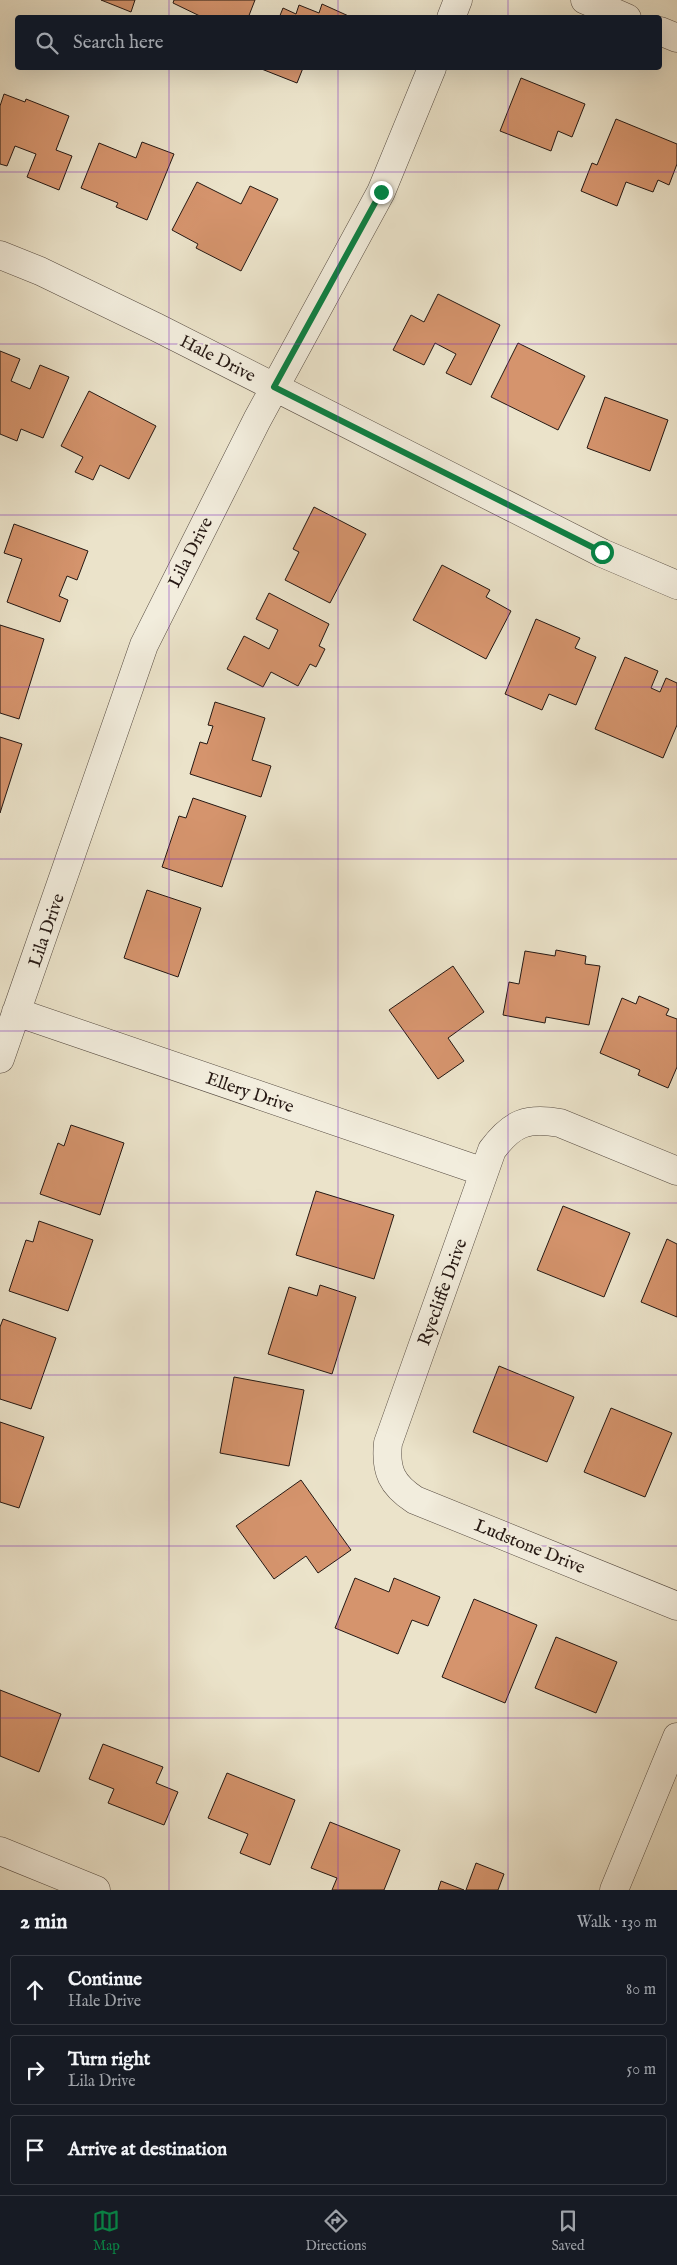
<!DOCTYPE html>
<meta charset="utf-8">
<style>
:root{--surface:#171b24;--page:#20242c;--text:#f1f3f6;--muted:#9ea1a6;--line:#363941;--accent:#0b8043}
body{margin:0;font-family:"IM FELL English",serif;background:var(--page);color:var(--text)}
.stop{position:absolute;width:15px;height:15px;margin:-11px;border:4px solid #0b8043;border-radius:50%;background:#fff}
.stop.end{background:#0b8043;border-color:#fff;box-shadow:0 1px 5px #0008}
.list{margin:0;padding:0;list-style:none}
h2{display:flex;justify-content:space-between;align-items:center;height:65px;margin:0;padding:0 20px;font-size:21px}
h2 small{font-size:16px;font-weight:400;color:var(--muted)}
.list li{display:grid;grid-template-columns:32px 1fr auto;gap:15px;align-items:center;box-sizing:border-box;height:70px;margin:0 10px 10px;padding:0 10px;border:1px solid var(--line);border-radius:5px}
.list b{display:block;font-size:19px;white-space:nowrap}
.list p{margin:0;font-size:16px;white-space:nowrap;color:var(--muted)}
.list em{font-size:16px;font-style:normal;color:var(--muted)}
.icon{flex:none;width:28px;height:28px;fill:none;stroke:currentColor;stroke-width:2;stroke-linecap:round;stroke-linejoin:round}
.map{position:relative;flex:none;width:677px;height:1890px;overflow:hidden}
.search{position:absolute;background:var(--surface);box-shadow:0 5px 20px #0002;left:15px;right:15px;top:15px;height:55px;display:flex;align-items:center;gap:12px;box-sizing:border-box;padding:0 18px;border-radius:5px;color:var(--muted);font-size:19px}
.sheet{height:305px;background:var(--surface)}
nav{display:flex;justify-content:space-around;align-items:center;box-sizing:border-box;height:70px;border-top:1px solid var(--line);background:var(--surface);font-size:14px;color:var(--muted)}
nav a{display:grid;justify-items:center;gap:2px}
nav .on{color:var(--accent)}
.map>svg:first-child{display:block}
.building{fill:#d5946d;stroke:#251813}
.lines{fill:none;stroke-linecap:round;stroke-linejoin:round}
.minor-casing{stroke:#564b41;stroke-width:29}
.minor{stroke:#f2eddd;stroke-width:28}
.route{stroke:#0b8043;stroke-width:6}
.grid{fill:none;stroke:#7b2cbf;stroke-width:1;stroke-opacity:0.55}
.labels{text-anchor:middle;stroke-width:4.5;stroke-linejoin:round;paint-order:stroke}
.street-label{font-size:18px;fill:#251813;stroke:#f2eddd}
</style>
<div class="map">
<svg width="677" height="1890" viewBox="0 0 677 1890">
<rect width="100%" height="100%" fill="#ebe3ca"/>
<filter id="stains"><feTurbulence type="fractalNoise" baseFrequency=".004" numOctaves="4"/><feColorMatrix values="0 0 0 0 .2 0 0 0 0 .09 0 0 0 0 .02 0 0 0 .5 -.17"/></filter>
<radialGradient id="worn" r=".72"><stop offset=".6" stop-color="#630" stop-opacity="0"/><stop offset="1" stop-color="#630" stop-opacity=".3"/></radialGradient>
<!-- building -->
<path class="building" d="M101,0H135L131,12Z
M174,0H255L248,18H204L173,3Z
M322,4L353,18H279L283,8L296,14L299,5L319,13Z
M259,68H303L297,83Z
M521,78L585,104L572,137L558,131L551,151L500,131Z
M4,94L25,102L26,99L69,116L56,150L72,156L59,190L27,177L36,154L15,146L7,166L0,164V106Z
M616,119L677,144V164L669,185L658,180L653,192L626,182L617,206L581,191L592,163L597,165Z
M142,142L174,154L147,220L116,207L118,203L81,188L99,143L136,158Z
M197,182L241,204L250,186L278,199L241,271L196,248L198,244L172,230Z
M438,294L500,325L471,385L446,373L456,354L435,343L424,365L393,350L411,315L424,322Z
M518,343L585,376L558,430L491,397Z
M0,351L20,359L11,381L30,389L40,365L69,377L43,438L21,429L17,441L0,434Z
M89,391L156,426L129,479L100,465L93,480L75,472L83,457L61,446Z
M605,397L668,420L650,471L587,448Z
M314,507L366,534L330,603L285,580L299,552L293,549Z
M14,524L88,551L77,580L67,576L59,596L68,600L60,622L7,602L22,559L4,553Z
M442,565L490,590L486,597L511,611L486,659L413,620Z
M269,593L329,624L319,646L325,649L316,667L310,664L298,686L271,672L263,687L227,669L244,636L269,649L278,630L256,619Z
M536,619L580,638L575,648L596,657L576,705L549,694L542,710L505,694Z
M0,625L44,639L19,719L0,713Z
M625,657L658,671L651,688L660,692L666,678L677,683V725L663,758L595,729Z
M215,702L265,718L252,760L271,766L261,797L190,774L200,742L207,744L213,726L208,725Z
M0,737L22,744L0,813Z
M193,798L246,816L222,887L162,867L179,816L186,818Z
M147,890L201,908L178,977L124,958Z
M556,950L586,956L585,964L600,966L589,1025L546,1017L545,1023L503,1015L509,982L519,984L525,951L555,956Z
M453,966L484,1012L448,1038L464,1061L438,1079L389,1010Z
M639,996L669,1009L666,1015L677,1019V1067L668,1088L638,1075L640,1070L600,1053L622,998L636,1004Z
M71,1125L124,1143L100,1215L40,1194L58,1143L64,1146Z
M316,1191L394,1215L374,1279L296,1255Z
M563,1206L630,1233L604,1297L537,1270Z
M39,1221L93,1240L68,1311L9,1291L26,1240L33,1242Z
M667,1239L677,1244V1317L641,1302Z
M320,1285L356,1297L332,1374L268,1354L289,1287L317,1296Z
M3,1319L56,1338L31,1409L0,1399V1327Z
M499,1366L574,1397L547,1462L473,1432Z
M234,1377L304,1390L289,1466L220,1453Z
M611,1408L672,1433L645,1497L584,1472Z
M0,1422L44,1437L19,1508L0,1502Z
M301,1480L351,1550L318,1573L306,1556L274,1579L236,1526Z
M355,1578L389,1592L394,1578L440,1597L428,1626L412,1620L398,1654L335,1628Z
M474,1599L537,1625L505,1703L442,1677Z
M556,1637L617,1662L596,1713L535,1688Z
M0,1690L61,1714L39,1772L0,1756Z
M103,1744L163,1767L156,1783L178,1792L164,1825L108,1803L114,1789L89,1779Z
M227,1773L295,1800L270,1865L240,1853L248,1834L208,1818Z
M330,1822L400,1850L384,1890H332L337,1878L311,1868Z
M476,1863L504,1874L498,1890H466Z
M441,1881L464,1890H438Z"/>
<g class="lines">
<!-- minor casing -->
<g class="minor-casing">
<path id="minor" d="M585,0L627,18
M451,18L458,0
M660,31L677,38
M0,255L40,271L156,327L602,553L677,585
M16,1012L484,1172
M0,1059L144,645L257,420L381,192L432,68
M677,1171L560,1123C527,1117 512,1123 492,1150L388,1443C385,1471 392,1485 415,1500L677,1606
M0,1851L96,1890
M614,1890L677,1737"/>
</g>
<!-- minor -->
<use href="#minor" class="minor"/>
</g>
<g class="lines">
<!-- route -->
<path class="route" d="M381,192L274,387L602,552"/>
</g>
<!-- grid -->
<path class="grid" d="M169,0V18M338,0V18M508,0V18M169,68V1890M338,68V1890M508,68V1890M0,172H677M0,344H677M0,515H677M0,687H677M0,859H677M0,1031H677M0,1203H677M0,1375H677M0,1546H677M0,1718H677"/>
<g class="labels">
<!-- street labels -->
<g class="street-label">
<text transform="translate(218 358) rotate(27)" y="6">Hale Drive</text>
<text transform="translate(190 552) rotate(-63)" y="6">Lila Drive</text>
<text transform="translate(46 930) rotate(-71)" y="6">Lila Drive</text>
<text transform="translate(250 1092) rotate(19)" y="6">Ellery Drive</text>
<text transform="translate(442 1292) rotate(-70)" y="6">Ryecliffe Drive</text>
<text transform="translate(530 1546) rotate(22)" y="6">Ludstone Drive</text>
</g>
</g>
<rect width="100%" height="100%" filter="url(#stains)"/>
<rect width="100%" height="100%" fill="url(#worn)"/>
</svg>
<div class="stop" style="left:602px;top:552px"></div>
<div class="stop end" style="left:381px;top:192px"></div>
<div class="search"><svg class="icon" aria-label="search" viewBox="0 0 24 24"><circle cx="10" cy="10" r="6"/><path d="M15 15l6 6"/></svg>Search here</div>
</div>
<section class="sheet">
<h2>2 min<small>Walk · 130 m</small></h2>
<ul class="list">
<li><svg class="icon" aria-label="ahead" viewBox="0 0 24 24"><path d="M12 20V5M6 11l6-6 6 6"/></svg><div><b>Continue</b><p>Hale Drive</p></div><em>80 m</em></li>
<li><svg class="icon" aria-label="right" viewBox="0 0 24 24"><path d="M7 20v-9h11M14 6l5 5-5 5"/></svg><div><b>Turn right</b><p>Lila Drive</p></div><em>50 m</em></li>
<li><svg class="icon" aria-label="arrive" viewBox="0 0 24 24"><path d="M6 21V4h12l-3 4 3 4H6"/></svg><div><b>Arrive at destination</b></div></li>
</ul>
</section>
<nav>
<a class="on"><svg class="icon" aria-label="map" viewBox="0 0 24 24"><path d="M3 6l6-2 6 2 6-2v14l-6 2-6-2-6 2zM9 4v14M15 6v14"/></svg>Map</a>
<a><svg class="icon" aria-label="directions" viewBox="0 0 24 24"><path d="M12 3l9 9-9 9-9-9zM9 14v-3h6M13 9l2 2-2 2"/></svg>Directions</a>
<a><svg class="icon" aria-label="saved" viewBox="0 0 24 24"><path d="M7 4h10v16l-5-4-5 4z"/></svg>Saved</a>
</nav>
